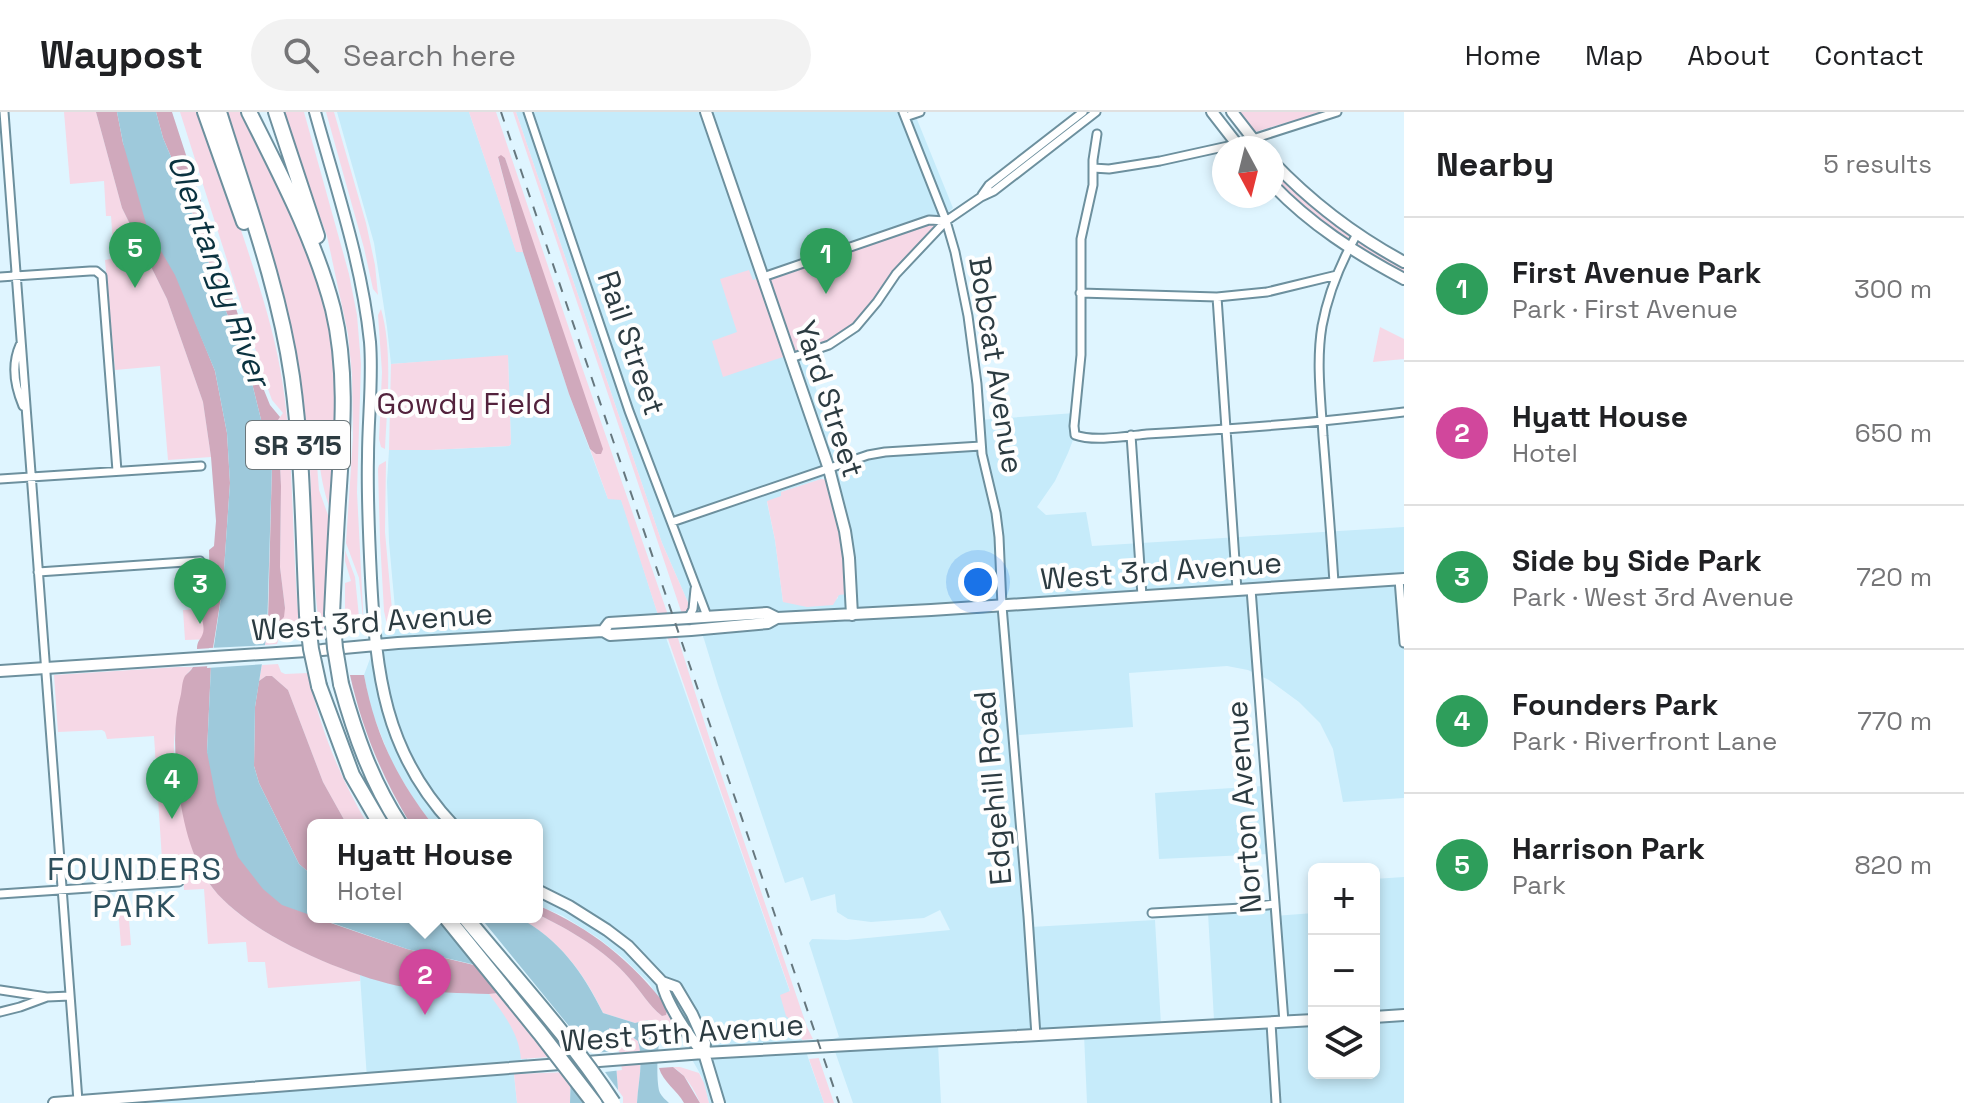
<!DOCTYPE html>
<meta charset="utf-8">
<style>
:root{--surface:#fff;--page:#f2f2f2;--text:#202124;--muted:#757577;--line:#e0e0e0;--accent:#111827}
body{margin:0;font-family:"Space Grotesk",sans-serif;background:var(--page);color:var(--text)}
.controls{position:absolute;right:24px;bottom:24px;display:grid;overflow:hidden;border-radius:12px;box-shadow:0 4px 12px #0003}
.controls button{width:72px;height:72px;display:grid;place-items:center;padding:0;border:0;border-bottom:2px solid var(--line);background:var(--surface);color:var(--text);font:40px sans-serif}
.compass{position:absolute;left:1212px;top:24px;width:72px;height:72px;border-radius:50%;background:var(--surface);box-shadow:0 4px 12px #0003;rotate:173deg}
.you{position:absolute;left:978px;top:470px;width:28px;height:28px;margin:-20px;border:6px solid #fff;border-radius:50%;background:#1a73e8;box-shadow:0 0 0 12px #1a73e833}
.badge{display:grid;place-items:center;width:52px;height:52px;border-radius:50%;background:var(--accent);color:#fff;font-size:26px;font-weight:700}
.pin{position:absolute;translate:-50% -66px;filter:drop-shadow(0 2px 4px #0008)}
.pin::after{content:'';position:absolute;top:42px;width:28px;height:24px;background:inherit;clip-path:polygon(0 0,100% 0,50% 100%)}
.popup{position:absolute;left:307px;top:707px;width:236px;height:104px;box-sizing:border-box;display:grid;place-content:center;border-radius:12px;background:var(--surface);filter:drop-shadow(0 2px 6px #0005);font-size:26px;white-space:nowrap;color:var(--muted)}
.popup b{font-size:30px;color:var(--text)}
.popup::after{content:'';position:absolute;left:50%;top:100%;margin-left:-16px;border:16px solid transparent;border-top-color:var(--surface)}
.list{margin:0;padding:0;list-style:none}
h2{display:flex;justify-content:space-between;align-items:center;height:104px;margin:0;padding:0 32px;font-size:34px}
h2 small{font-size:26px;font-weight:400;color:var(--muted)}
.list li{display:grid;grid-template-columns:52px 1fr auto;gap:24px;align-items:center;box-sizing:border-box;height:144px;padding:0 32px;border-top:2px solid var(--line)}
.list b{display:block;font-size:30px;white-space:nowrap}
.list p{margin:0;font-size:26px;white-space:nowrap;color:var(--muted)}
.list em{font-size:26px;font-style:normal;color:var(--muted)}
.icon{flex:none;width:44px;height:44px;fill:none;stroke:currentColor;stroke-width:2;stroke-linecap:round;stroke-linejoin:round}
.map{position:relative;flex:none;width:1404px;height:991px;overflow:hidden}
header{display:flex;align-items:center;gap:48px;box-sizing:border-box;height:112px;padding:0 40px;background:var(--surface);border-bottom:2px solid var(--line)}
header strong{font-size:38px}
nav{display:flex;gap:44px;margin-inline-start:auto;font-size:28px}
.search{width:560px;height:72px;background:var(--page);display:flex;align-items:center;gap:20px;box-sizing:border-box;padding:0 28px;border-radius:44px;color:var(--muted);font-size:30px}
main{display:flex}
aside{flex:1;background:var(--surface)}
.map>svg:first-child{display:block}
.built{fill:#c6ebfa}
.green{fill:#f6d8e6}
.forest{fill:#d0a9bc}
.water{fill:#9ec9db}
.pier{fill:#dff5ff}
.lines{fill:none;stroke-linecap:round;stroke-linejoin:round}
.street-casing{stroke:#6d909e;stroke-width:11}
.secondary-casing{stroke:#6d909e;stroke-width:14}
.highway-casing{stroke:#6d909e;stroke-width:18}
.street{stroke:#fff;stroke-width:7}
.secondary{stroke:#fff;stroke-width:10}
.highway{stroke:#fff;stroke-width:14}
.rail{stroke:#66777e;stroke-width:2;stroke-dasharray:10 10;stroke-linecap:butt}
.highway-bridge-casing{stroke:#6d909e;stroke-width:18;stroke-linecap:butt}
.highway-bridge{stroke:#fff;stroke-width:14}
.labels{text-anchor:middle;stroke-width:8;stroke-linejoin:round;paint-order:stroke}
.shield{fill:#fefefe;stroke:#6b767a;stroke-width:2}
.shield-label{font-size:28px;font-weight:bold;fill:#2c3b41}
.street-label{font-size:30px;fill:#2c3b41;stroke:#fefefe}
.park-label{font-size:30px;fill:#53223d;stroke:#fefefe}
.water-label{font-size:32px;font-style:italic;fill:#0a323f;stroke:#fefefe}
.neighbourhood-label{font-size:32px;letter-spacing:2px;fill:#2e505d;stroke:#fefefe}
</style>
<header>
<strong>Waypost</strong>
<div class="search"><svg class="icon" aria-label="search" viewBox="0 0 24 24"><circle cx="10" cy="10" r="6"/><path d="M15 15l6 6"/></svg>Search here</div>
<nav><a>Home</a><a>Map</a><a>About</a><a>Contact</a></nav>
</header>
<main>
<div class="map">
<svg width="1404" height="991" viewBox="0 0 1404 991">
<rect width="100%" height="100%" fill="#dff5ff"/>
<!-- built -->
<path class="built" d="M337,0H469L516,139L523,140L569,282L608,387H621L629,411L658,503L790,880L797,914L824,991H709L702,965L678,923L679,919L649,871L622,845L598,826L563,804L537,793V713H433L416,691L392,651L370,595L364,563L375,533L387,513L396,508L389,430L387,370L389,338H431L509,334L511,332L508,244L391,252L387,215L374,131Z
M516,0H914L953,96L800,242L808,253L838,342L821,367L781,380L782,384L767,390L775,428L783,490H833L838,486L827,368L842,348L866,340L889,335L967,330L980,333L979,308L1075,301V323L1068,341L1055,369L1037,395L1046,403L1086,400L1092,434L1404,415V686L1343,690L1333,637L1320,611L1299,590L1269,568L1248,558L1227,554L1129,561L1133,615L1019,623L1023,711L1031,815L1155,808L1161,913L1214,908L1208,801L1272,796L1274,804L1314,801V961H1374V767L1404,765V991H1087L1084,922L938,932L941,991H853L831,928L839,925L809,831L812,827L847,828L950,818L940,798L924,806L871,810L848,807L837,800L835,782L811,789L803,765L785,771L718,573L704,527L702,523L697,521L690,501V495L662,431Z
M1263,674L1269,742L1159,747L1155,681Z
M360,863L403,875L431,879L489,882L497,881L527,946L528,961L514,962L517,991H55L367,967Z"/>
<!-- green -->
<path class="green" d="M64,0H96L122,96L167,187L203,290L211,345L168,348L160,254L115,258L105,148L114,146L111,104H106L104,69L70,72Z
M180,0H199C216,44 231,88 246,133C261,179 276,225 283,274C295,354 291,437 300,518L285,519L280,522L277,532L265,533L268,509L272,511L285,496L280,455L281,374L278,308L283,301L272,288L268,277Z
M226,0H243C273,62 306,123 324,190C342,257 337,328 330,396C324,383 316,343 320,331L318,327L310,326L307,329L300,263L287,203Z
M285,0H304L349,162L357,203L361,252L357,380L364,517H362L363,506L359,466L346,431L353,325L352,263L348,222L327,124L303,59Z
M326,0H334L366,111L375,153L378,183L373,177L364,136Z
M469,0H496L583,258L668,503H658L621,388L608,387L590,337L596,342L538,150L505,46H498L523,140H516Z
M513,0H516L662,431L690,495V501L683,505Z
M1239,0H1323L1255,20Z
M1272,49L1295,72L1404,150V167L1368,148L1272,72Z
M929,108L946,109L920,138L867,203L829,233L789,243L723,265L712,229L737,220L720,167L749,158L753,168Z
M381,197C393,237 387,295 385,337L381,335L379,327L382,260L378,203Z
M1380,215L1404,227V247L1373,250Z
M508,243L511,332L509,334L431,338H389L391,252Z
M309,329L314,335L316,340L319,378L329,406L326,458L327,516L319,517L314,464Z
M386,349L385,420L393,509L387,513L384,499L380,428L378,357L379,353Z
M821,367L827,368L828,372L842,426L847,482L839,483L833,493L807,495L783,490L775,428L767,389L781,384V380Z
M345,438L355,465L359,505L357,511L345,516V471L351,469L345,449Z
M219,495L214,527L185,528L183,498Z
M676,520L715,644L807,915L813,927L802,928L797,914L786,904L780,883L790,879L666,521Z
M278,552L281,560L285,562L308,561C319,614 340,666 368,713H347L323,670L288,578L272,564H266L259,569L262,553Z
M178,555H193L186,563C182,585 176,608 174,630C173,650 178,671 182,691C186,713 190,735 200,756C224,808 308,845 360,863V869L268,876L265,850H248L246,830L208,832L204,777L184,778L183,762L163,763L154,624L107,627L105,620L102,618L58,620L54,563Z
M127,782L131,833L121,834L117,783Z
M537,802C570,818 605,838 629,866C641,879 648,893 662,904L668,901V896L679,914L678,923L674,922L670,931L664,934L648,909L635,911L603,901C583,859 559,828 518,805H537Z
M497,881L549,945L521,947C519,921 504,903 489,882Z
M608,916L622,918L638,929C644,950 638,970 637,991H619L615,939Z
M819,946V947L834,991H824L809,947Z
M673,955H680L699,961L704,971L709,991H700C695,978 685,962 673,955Z
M571,960L570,991H517L514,962Z"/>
<!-- forest -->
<path class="forest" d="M96,0H117L123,31L215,259L227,321L230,371L223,472L213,536L197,537C197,528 201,528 203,521C205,514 201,503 198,497L207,496L210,485L209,438L214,434L216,409L211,345L203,290L167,187L122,96Z
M156,0H172L257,261L270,293L280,305L278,308L281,374L280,455L285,496L284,505L279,510L272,511L268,509L272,352L248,255L218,179L183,73L163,26Z
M501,43L505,46L603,337L601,342H596L590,337L569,282L523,140L498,45Z
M211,554L207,640L313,805L407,837L474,853L497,881L489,882C461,881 432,881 404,875C347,864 242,820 209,771C188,740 180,697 177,660C174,633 174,608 181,582C182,577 182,569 185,564C187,561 191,559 193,555Z
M350,563H364C375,622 396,665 433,713H411C382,665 362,617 350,563Z
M266,564H272L288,578L323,670L347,713H313V764L299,752L259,671L254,654L255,595L259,569Z
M537,793C592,817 631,848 668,896L666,903L662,904C648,893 641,879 629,866C605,838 570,818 537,802Z
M673,955L684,964L700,991H684C677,978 663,970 659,956Z"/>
<!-- water -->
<path class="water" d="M117,0H156L163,26L183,73L218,179L248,255L272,352L267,520L255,595L254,654L259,671L299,752L313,764V804L282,793L263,777L238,745L217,691L207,640L211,554L223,472L230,371L227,321L215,259L175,163L147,115L123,31Z
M315,805H518C560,828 582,859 603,901L635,911L648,908L660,928C657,937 656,973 660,981C662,985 666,988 669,991H637C638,970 644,950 638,929L622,918L609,916L615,939L619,991H570L571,960L567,939L510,861L407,837Z"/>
<!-- pier -->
<path class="pier" d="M269,533L266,552L207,556L209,536Z
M437,805H480L591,941L619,939L622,958L605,960L623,985V991H585L551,915L508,865L479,858Z"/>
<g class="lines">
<!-- street casing -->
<g class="street-casing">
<path id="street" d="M4,0L78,989
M528,0L629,299L707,504
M903,0L946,109L955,140L968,204L977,272L982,342L996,401L999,425L1002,494L1028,804L1036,924
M905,5L920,0
M1097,22L1093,48V73L1081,127V243L1074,314L1075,323C1094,330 1127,324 1147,322C1233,317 1319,311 1404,300
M1093,56L1109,57L1160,49L1237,32L1337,0
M982,83L989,73L1083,0
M0,165L90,159H96L102,164L117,359
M763,165L929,108L946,109
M1080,181L1217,185L1267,180L1337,163
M1217,185L1237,478
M20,233C11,253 15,275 23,294
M791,246L829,233L856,215L877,190L896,162L946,109L981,85L994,79L1096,0
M1131,323L1142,484
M0,367L201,354
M672,410L868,343L885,340L981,334
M38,460L200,449
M1399,467L1404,531
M1334,471C1331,422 1327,373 1323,324C1321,288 1316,250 1322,214C1328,182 1341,150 1357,122
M1251,477L1284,910
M689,505L693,497L695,477
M0,782L179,770
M1152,801L1242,796L1275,792
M0,878L47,885L70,884
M0,900L20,895L47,885
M1271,911L1276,991"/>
</g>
<!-- secondary casing -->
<g class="secondary-casing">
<path id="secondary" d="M315,0C336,76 362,151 370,230C373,268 368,306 368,345C367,385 369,426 371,466C376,561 384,640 453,713
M706,0L829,357L845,419L849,446L852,503
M1212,0L1240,36
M1232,0L1260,36
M1272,49C1311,90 1354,123 1404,150
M1272,72C1310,112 1355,141 1404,167
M603,519L609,511L767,501L777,506
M0,559L322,538L398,531L603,519L610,523L691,518L768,511L777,506L931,498L1404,467
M537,778L569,794L607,818L628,834L662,870L676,875L692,902L705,931L704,941L719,991
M662,870C665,889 690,928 704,941
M1374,905L1404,903
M54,991L704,941L1314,908"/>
</g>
<!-- highway casing -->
<g class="highway-casing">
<path id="highway" d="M205,0L244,110
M219,0C246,87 279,175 292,265C303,344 303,424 307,503
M249,0C281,64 315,128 333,197C347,255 343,315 339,374C336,416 334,459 332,502
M276,0L317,124
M341,572C355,622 371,669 400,713
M319,574L352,663L381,713"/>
</g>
<!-- street -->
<use href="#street" class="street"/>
<!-- secondary -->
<use href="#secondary" class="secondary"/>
<!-- highway -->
<use href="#highway" class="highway"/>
<!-- rail -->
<path class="rail" d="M501,0L839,991"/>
<!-- highway-bridge casing -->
<g class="highway-bridge-casing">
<path id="highway-bridge" d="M332,502L335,536L341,572
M307,503L311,537L319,574
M446,805L540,921L594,991
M465,805C515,866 570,925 613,991"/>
</g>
<!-- highway-bridge -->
<use href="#highway-bridge" class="highway-bridge"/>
</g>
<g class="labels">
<!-- shield labels -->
<rect class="shield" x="246" y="309" width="104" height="48" rx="6"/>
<g class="shield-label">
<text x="298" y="343">SR 315</text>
</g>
<!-- street labels -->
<g class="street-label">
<text transform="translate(631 231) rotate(71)" y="10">Rail Street</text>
<text transform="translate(996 253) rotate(81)" y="10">Bobcat Avenue</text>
<text transform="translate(829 287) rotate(72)" y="10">Yard Street</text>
<text transform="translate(1161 459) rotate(-4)" y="10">West 3rd Avenue</text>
<text transform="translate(372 510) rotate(-4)" y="10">West 3rd Avenue</text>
<text transform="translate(993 676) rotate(-95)" y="10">Edgehill Road</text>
<text transform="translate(1244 695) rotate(-94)" y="10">Norton Avenue</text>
<text transform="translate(682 921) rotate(-4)" y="10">West 5th Avenue</text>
</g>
<!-- park labels -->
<g class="park-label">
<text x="464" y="302">Gowdy Field</text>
</g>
<!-- water labels -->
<g class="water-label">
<text transform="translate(219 158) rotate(70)" y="11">Olentangy River</text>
</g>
<!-- neighbourhood labels -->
<g class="neighbourhood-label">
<text x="135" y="768">FOUNDERS<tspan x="135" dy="37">PARK</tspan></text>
</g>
</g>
</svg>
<div class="controls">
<button>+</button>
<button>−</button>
<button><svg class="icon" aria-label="layers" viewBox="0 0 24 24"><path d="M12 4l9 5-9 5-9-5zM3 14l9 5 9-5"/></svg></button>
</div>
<svg class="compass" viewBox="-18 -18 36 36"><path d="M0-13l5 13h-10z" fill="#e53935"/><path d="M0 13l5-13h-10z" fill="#757577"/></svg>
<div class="you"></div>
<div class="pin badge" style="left:826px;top:182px;background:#2e9e5b">1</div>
<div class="pin badge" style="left:425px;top:903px;background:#d1479c">2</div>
<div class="popup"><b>Hyatt House</b>Hotel</div>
<div class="pin badge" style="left:200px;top:512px;background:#2e9e5b">3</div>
<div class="pin badge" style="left:172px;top:707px;background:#2e9e5b">4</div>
<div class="pin badge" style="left:135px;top:176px;background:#2e9e5b">5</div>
</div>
<aside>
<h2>Nearby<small>5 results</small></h2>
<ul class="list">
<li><span class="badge" style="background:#2e9e5b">1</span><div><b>First Avenue Park</b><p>Park · First Avenue</p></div><em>300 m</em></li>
<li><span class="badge" style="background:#d1479c">2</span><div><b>Hyatt House</b><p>Hotel</p></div><em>650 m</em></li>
<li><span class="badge" style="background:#2e9e5b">3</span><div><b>Side by Side Park</b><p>Park · West 3rd Avenue</p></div><em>720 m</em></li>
<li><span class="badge" style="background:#2e9e5b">4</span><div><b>Founders Park</b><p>Park · Riverfront Lane</p></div><em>770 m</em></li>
<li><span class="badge" style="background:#2e9e5b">5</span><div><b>Harrison Park</b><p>Park</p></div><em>820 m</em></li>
</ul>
</aside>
</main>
